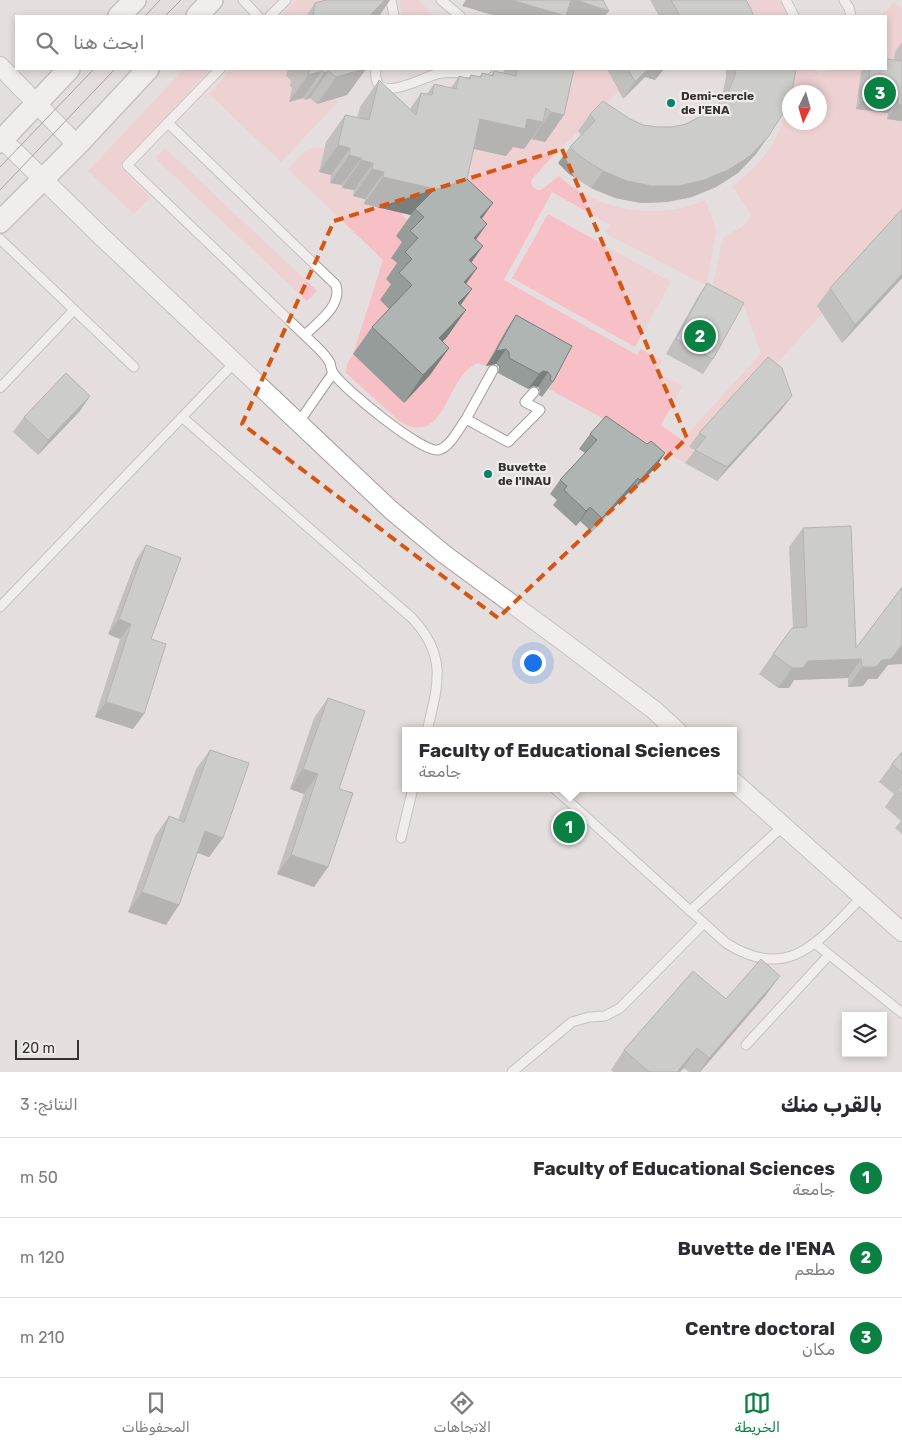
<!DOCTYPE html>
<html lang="ar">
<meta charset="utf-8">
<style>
:root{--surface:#fff;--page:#f2f2f3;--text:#2b2b33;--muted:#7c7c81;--line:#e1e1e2;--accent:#0b8043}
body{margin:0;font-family:Rubik,Cairo,sans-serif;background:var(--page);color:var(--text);direction:rtl}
.controls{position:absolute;right:15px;bottom:15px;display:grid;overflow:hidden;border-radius:0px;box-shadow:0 2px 8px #0003}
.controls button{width:45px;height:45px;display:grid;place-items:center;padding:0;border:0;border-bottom:1px solid var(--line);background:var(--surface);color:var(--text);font:25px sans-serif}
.compass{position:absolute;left:782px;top:85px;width:45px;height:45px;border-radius:50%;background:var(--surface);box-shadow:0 2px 8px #0003;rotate:185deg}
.scale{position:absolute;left:15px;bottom:12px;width:64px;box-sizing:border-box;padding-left:5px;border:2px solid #363333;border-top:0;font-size:14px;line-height:18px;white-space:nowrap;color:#363333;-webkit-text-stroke:4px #f2ebeb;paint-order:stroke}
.you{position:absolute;left:532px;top:662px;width:18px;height:18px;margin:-12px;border:4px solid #fff;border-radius:50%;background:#1a73e8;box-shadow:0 0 0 8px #1a73e833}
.badge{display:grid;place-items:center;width:32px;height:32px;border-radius:50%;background:var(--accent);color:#fff;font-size:16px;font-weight:700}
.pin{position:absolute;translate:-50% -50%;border:2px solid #fff;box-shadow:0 1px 5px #0006}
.popup{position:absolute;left:402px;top:727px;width:335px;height:65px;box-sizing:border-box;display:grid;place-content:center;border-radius:0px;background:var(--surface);filter:drop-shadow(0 1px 4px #0005);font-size:16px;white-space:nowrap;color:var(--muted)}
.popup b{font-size:19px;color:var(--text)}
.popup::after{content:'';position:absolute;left:50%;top:100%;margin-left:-10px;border:10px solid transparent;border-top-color:var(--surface)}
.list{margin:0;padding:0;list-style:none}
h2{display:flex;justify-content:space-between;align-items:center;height:65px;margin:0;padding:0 20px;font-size:21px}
h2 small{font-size:16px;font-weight:400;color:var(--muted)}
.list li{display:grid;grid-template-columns:32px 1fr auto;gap:15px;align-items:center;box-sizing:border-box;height:80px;padding:0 20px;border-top:1px solid var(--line)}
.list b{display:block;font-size:19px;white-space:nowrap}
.list p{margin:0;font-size:16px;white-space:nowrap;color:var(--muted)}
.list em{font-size:16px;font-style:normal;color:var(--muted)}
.icon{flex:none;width:28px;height:28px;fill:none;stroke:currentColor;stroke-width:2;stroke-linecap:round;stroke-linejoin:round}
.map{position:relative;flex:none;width:902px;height:1072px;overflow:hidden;direction:ltr}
.search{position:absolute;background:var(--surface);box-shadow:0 2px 8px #0003;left:15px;right:15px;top:15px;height:55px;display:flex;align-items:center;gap:12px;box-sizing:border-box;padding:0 18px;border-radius:0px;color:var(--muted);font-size:19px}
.sheet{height:305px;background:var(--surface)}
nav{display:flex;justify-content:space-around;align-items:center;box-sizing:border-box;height:70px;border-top:1px solid var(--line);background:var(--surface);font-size:14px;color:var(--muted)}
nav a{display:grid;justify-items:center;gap:2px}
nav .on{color:var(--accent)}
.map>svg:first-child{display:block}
.green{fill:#f7c0c6}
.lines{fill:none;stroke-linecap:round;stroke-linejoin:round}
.service-casing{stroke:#a49d9e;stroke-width:11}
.minor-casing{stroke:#a49d9e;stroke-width:20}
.tertiary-casing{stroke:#a49d9e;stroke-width:24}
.service{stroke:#fff;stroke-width:9}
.minor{stroke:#fff;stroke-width:18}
.tertiary{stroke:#fff;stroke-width:21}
.tram{stroke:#5d5a5a;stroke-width:1}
.wall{fill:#969c99}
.shaded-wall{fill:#7a7f7d}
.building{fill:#aeb5b2;stroke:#7a7f7d}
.marked{fill:none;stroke:#d65510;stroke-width:4;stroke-dasharray:10 6;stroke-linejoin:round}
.poi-dot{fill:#008569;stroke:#f2ebeb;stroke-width:2}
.labels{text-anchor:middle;stroke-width:4.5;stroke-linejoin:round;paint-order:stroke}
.poi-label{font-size:12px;font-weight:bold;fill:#363333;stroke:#f2ebeb;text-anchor:start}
</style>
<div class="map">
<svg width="902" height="1072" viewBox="0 0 902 1072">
<rect width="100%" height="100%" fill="#e5dede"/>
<!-- green -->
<path class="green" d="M296,0H346L330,16H281Z
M399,0H418L434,16H402Z
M734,0H779L788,16H734Z
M894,2L902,9V213L817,306L822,314L685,463L547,388L506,330L486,366L478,363C445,375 447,450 399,421L346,373L347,364L353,354L383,260L289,170V168C301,155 306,145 324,148L319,172L331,175L342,185V188L354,190L365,199V204L415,201L402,215L410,222L393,286L404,402L461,150L508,146L527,138L545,142L535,69H607L619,91L550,159L532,179L531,183L533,187L538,190H541L559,176C596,211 658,221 705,200L715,226L716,233L707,282L703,284L605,233L610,225L552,192L504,280L637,355L641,349L662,361L656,372L683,386L661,425L682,440L761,353L744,306C733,302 717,295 713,283L723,238L746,224L751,216L749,211L732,186C760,167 783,136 789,101L790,122H820V92H791L793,69H814L821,74L829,69H886V16H880Z
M184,69H210L120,167L150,197L134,214L88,171Z
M231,69H288L286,75L291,80L290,86L292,88L290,102L303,98L305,100L310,98L335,99L338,102L281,162L209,94Z
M165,148L317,291L307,301L155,158Z
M548,214L671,282L635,347L512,278Z"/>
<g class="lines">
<!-- service casing -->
<g class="service-casing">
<path id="service" d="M243,0L258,16
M391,0L394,16
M441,0L460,16
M786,0L794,16
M844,0L849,8L851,16
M270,16L286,0
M220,69L127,165L318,348C322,352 327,357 330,363C331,366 331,371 334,374C344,389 422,453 438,450C450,448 459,428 466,419
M376,69C371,108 422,77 437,74C453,70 472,76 487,69
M168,123L336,285C342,306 319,321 305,335
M0,239L134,367
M493,370L466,419L508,442L540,410L525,402L534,392
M0,388L74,310
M182,417L412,618C448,656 438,685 427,731
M299,422L333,373
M0,607L235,362
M554,788L726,943C790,984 820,939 862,897
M401,838L413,788
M690,911L783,826
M816,944L902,1013
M746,1045L829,955
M512,1072L572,1022L589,1017L605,1016L620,1008L704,923"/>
</g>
<!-- minor casing -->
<g class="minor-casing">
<path id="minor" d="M0,66L77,145
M2,139L102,237L391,510L444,554L564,642L654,710L677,731
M733,781L902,932"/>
</g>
<!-- tertiary casing -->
<g class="tertiary-casing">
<path id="tertiary" d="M119,16L135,0
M197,16L212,0
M0,142L69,69
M0,222L77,145L148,69"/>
</g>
<!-- service -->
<use href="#service" class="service"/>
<!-- minor -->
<use href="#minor" class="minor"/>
<!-- tertiary -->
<use href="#tertiary" class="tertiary"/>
<!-- tram -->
<path class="tram" d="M145,16L160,0
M165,16L181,0
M0,167L94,69
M0,190L115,69"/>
</g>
<!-- wall -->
<path class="wall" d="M326,0H390L379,16H306L315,3Z
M650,0H746L754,16H659Z
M902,42V121L887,119L888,113L856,109L861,73L863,69H886L894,60L895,52Z
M288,69H366L347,95L317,104L310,98L305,100L303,98L289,102L292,88L290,86L291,80L286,76Z
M505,69H574L564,115L545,142L531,139L524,149L513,147L506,156L474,149L467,179L482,219L476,240L483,246L471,262L477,268L466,284L461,305L466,310L447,337L442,341L449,348L430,375L404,403L353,354L372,327L389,309L380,300L391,284L386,279L397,263L391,258L402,242L396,236L411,215L364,204L365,199L353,196L354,190L342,188V185L330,183L331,175L319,172L326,142L345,115L357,118L360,107L379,80L410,109L421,93L427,94L434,84L451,88L459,76L468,78L471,75L480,77L482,73L491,75L494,71L503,73Z
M607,69H664L655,80L645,77L623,99Z
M726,69H796L756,154L738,173L716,187L692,197L667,202L641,203L615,198L591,188L569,174L558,163L570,147L581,135L578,131L590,114L630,119L643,125L658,127H672L686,124L712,110L719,103L723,91L726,77Z
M902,209V278L842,343L817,306L830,288Z
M707,283L713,359L703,374L666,354L697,298Z
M516,315L572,346L553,382L542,397L539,395L540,391L538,387L533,386L528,389L498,373L499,367L496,364L486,366L506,330Z
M782,409L717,481L685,463L695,450L689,447L699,433Z
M80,411L38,455L13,432L24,417Z
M590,434L647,444L665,453L655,468L630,495L628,493L592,532L580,521L576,526L553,505L557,500L550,494L560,480L585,453L579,449Z
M803,528L856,648L888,665L877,679H868L863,686L848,687V678L794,680L789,688H778L759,674L773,654L793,628L789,547Z
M146,545L151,639L133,729L95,717L120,639L108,634L136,560Z
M328,698L339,789L328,867L314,887L277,874L304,794L290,789L314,718Z
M210,750L223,838L209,857L198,853L166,925L128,912L155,836L169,816L178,820L196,769Z
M902,752V834L895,828L901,821L885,807L894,794L879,782L892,764Z
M766,995L700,1072H689L684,1068L680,1072H613L611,1070L624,1050L726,999Z"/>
<!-- shaded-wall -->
<path class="shaded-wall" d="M385,0H390L379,16H369Z
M466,0H576L609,11L605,16H496L462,6Z
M364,69H366L347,95L317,104L336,77Z
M648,69H664L655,80L645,77L623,99L635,82Z
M322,71L303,98L289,102L308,75Z
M329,71L310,98L305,100L324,73Z
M867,94L898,98L888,113L856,109Z
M898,104L902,105V121L887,119Z
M551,112L564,115L545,142L532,139Z
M480,119H527L543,122L524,149L513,147L506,156L461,146Z
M768,137L756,154L738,173L716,187L692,197L667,202L641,203L615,198L591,188L603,171Z
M338,145L350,148L331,175L319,172Z
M349,155L361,158L342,185L330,183Z
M361,160L373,163L354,190L342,188Z
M372,169L384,172L365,199L353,196Z
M383,177L435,189L415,209L411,215L364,204Z
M493,203L474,230L480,217Z
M487,224L468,251L474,238Z
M483,246L464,273L469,260Z
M477,268L458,295L464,282Z
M902,274V278L842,343L855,325Z
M472,289L453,316L458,303Z
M466,310L447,337L420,365L439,338Z
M449,348L430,375L404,403L423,375Z
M506,349L496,364L486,366L496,351Z
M543,371L548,372L538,387L533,386L528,389L539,374Z
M90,396L80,411L38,455L48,440Z
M792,396L782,409L717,481L727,467Z
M665,453L655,468L630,495L640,480Z
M638,478L628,493L592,532L602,518Z
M590,507L580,521L576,526L586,511Z
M119,619L131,624L120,639L108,634Z
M902,645V664L888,665L877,679H868L863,686L848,687L862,667L882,660Z
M861,659L848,678L794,680L789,688H778L792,668L808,661Z
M106,702L144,714L133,729L95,717Z
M303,769L318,774L304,794L290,789Z
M205,831L223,838L209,857L192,851Z
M291,855L328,867L314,887L277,874Z
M142,892L179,905L166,925L128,912Z
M780,976L766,995L700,1072H699L709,1058Z
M697,1048L684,1068L680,1072H677Z"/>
<!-- building -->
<path class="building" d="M326,0H385L369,16H313L315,3Z
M511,0H571L566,16Z
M576,0H603L609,11Z
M671,0H746L751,9L754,16H679H680Z
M886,59L902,61V105L898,104V98L867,94L870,69H886Z
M310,69H364L336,77L329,71L324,73L322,71L308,75Z
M517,69H574L564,115L551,112L546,108L543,122L527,119L525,129L480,119L467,179L493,203L480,217L487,224L474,238L483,246L469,260L477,268L464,282L472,289L458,303L466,310L439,338L449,348L423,375L372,327L412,285L399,273L412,259L405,252L418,238L410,231L424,217L415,209L435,189L383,177L384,172L372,169L373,163L361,160V158L349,155L350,148L338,145L345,115L369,120L379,80L416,115L421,93L432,95L434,84L456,89L459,76L470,79L471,75L481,77L482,73L493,76L494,71L516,76Z
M628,69H648L635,82Z
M736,69H796L792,91L791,92H790V97L782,115L768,137L750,156L728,170L704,180L679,186H652L627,181L603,171L581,157L570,147L595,121L590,114L603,101L630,119L643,125L658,127H672L686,124L712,110L722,100L730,88L735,75Z
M902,209V274L855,325L830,288Z
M707,283L744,303L713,359L676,339Z
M516,315L572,346L553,382L550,380L551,376L548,372L543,371L539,374L509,358V352L506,349L496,351Z
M768,357L782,368L792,396L727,467L695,450L706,437L699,433Z
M66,373L90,396L48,440L24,417Z
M606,416L647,444L651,441L665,453L640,480L638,478L602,518L590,507L586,511L564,490L567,486L560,480L597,440L590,434Z
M851,526L856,648L902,587V645L891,659L882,660L876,667H862L861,659L808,661L803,668H792L773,654L792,628L807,627L803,528Z
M146,545L181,558L151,639L166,644L144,714L106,702L131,624L119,619Z
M328,698L365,711L339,789L353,793L328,867L291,855L318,774L303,769Z
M210,750L249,763L223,838L205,831L179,905L142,892L169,816L184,822Z
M902,752V773L892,764Z
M902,784V794L897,790Z
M761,959L780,976L709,1058L697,1048L677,1072H649L624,1050L693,971L726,999Z"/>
<!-- marked area -->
<path d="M0 0H902V1072H0ZM562,149L687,438L498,618L242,424L334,221Z" fill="#e5dede" fill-opacity=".55" fill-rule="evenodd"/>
<path class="marked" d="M562,149L687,438L498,618L242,424L334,221Z"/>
<!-- markers -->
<g class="poi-dot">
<circle cx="671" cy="103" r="5"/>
<circle cx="488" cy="474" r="5"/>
</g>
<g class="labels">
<!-- poi labels -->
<g class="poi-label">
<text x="681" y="100">Demi-cercle<tspan x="681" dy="14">de l'ENA</tspan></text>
<text x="498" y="471">Buvette<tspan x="498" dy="14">de l'INAU</tspan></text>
</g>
</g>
</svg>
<div class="controls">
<button><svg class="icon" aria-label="layers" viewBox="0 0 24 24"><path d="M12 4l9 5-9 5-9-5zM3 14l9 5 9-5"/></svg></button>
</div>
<svg class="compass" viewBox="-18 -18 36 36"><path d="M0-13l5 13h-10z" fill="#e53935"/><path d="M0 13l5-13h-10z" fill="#7c7c81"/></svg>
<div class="scale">20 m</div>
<div class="you"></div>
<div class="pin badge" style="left:569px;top:827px">1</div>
<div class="popup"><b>Faculty of Educational Sciences</b>جامعة</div>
<div class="pin badge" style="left:700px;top:336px">2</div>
<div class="pin badge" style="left:880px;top:93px">3</div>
<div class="search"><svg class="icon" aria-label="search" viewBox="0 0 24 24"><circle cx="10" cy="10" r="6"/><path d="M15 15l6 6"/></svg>ابحث هنا</div>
</div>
<section class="sheet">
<h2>بالقرب منك<small>النتائج: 3</small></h2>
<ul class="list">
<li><span class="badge">1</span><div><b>Faculty of Educational Sciences</b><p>جامعة</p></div><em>50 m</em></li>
<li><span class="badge">2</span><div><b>Buvette de l'ENA</b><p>مطعم</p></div><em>120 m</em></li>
<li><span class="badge">3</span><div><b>Centre doctoral</b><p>مكان</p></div><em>210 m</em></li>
</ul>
</section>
<nav>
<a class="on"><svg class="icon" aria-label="map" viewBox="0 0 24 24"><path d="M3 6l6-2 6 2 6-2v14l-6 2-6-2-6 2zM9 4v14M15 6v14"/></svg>الخريطة</a>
<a><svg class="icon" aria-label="directions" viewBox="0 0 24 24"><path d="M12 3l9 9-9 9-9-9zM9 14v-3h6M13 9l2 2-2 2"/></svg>الاتجاهات</a>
<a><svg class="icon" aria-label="saved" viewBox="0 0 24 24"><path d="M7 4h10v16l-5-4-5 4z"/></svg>المحفوظات</a>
</nav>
